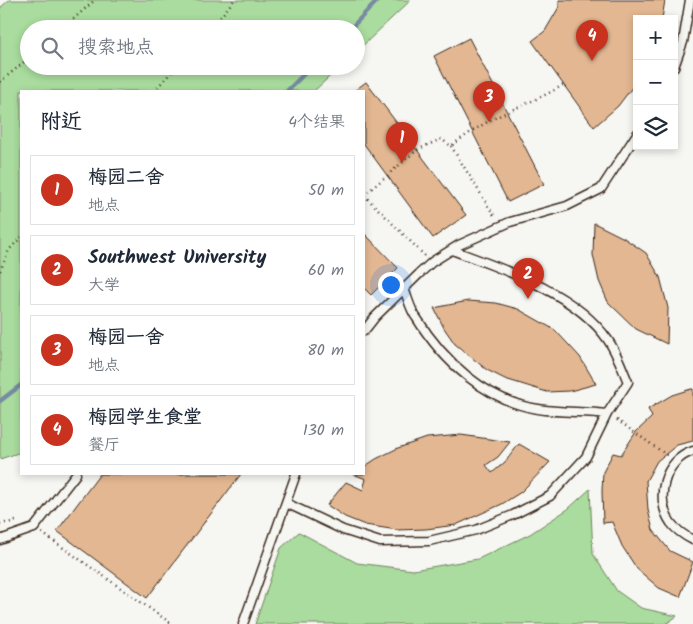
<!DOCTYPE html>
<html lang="zh">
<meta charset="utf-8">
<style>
:root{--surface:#fff;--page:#f6f6f7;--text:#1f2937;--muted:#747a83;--line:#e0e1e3;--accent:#c8321e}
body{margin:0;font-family:Kalam,"LXGW WenKai TC",sans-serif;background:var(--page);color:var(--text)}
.controls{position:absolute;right:15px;top:15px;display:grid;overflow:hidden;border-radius:0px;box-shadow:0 2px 8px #0003}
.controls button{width:45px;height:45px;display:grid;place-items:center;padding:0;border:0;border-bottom:1px solid var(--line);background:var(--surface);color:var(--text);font:25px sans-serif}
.you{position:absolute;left:390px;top:284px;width:18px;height:18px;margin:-12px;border:4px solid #fff;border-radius:50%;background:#1a73e8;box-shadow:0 0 0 8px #1a73e833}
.badge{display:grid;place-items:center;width:32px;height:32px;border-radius:50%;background:var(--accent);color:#fff;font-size:16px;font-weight:700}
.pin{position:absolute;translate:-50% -41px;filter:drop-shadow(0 1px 2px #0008)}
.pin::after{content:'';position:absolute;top:26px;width:18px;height:15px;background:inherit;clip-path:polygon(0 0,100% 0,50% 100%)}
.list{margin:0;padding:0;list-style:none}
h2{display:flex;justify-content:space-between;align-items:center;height:65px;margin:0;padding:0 20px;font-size:21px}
h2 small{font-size:16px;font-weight:400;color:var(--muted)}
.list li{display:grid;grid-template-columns:32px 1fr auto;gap:15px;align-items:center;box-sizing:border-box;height:70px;margin:0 10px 10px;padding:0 10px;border:1px solid var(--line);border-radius:0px}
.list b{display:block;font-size:19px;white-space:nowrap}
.list p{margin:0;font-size:16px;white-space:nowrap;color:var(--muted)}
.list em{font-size:16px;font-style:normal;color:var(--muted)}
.icon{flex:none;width:28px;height:28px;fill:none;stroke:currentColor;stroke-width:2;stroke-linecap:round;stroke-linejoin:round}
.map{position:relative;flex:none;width:693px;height:624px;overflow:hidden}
.search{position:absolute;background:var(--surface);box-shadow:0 2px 8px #0003;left:20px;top:20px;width:345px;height:55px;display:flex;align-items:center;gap:12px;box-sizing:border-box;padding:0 18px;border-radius:28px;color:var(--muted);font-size:19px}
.panel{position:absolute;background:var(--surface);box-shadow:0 2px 8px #0003;left:20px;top:90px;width:345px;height:385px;border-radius:0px}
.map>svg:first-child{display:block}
.green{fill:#a9dc9e;stroke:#72835e}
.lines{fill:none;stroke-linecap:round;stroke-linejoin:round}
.stream{stroke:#768ba1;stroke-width:4.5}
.building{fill:#e2b792;stroke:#3b2a1e}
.service-casing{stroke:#3b2a1e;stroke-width:11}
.path{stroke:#3b2a1e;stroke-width:2.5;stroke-dasharray:1 4;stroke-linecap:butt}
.service{stroke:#f6f6f2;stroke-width:8}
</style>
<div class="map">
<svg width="693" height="624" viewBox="0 0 693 624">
<rect width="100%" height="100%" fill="#f6f6f2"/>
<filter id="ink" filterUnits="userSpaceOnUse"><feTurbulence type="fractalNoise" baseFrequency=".02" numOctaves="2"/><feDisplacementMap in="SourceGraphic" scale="10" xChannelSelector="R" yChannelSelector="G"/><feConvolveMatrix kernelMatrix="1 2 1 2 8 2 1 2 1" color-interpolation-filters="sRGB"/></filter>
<g filter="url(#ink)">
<!-- green -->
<path class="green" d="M9,0H411L356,52V29H29V66H341L314,91H21V452L0,459V8Z
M590,489L593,554L617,591L641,608L677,616L666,624H255L281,548L299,532L357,563L413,570L478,559L530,534L568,509Z"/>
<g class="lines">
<!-- stream -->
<path class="stream" d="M350,29L378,0
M287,91L312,66
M0,401L21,385"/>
</g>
<!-- building -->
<path class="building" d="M559,0H665L662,19H637V81L618,106L594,127L532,41L545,31L559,7Z
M469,38L544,184L508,202L434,56Z
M366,82L466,215L433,238L364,144V91H354Z
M594,223L624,238L646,253L660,277L668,308L667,344L636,329L608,302L599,281L593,255Z
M364,233L398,268L371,295L364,288Z
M468,301L496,303L518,309L555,330L580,357L596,384L570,391L547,392L505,379L487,370L455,344L444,328L434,308Z
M691,389H693V441L677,445L657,461L646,481L648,510L653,530L670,551L693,562L680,597L659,588L637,569L622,546L612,522L603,523L602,491L603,472L613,453L621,455L636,432L652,417L648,409L672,395Z
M461,435L510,442L498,457L486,465L492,473L505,462L519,444L550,462L521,492L502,504L456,525L426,529L397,530L365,525L345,517L327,505L346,482L363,490L366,479L353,474H364V467L376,459L398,448L427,438Z
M100,474H241L147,598L57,531Z"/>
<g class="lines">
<!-- service casing -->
<g class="service-casing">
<path id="service" d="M674,67L683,42L690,0
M404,289C408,298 410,309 416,317C443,361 486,401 538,409C560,413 585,411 607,414
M364,331L375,317L419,274L432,262L459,245L510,222L567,206L601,189L637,134
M693,451C664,460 654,499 671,523C677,531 685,536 693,540
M286,503L343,530L380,542L429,541L476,530L513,515L550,496L586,457L607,414L628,382C622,368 617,353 608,340C576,293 503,269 452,250
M0,540L34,528L76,474
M243,624L296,474"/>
</g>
<!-- path -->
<path class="path" d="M62,29L95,0
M211,29L234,0
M0,82L29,58
M154,91L177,66
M451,146L495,217
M364,195L417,150L441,139L451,146C469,133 487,121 507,112C527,103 545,96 563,85
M364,195L425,256
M0,271L9,250L21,237
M617,420L668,456
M0,524L16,521
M42,533L172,624"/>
<!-- service -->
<use href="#service" class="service"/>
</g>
</g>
</svg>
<div class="controls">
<button>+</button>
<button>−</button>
<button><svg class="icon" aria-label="layers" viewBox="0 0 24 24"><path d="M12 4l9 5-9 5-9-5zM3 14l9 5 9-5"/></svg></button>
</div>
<div class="you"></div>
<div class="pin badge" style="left:402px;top:163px">1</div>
<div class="pin badge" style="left:528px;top:299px">2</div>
<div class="pin badge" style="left:489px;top:122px">3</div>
<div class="pin badge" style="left:592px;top:61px">4</div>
<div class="search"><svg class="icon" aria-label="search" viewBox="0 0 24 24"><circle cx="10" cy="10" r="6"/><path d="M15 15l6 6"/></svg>搜索地点</div>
<section class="panel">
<h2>附近<small>4个结果</small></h2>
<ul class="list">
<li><span class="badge">1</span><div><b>梅园二舍</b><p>地点</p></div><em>50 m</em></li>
<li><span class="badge">2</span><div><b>Southwest University</b><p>大学</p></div><em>60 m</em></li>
<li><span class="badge">3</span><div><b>梅园一舍</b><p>地点</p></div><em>80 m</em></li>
<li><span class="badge">4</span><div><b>梅园学生食堂</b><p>餐厅</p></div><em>130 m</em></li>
</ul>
</section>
</div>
